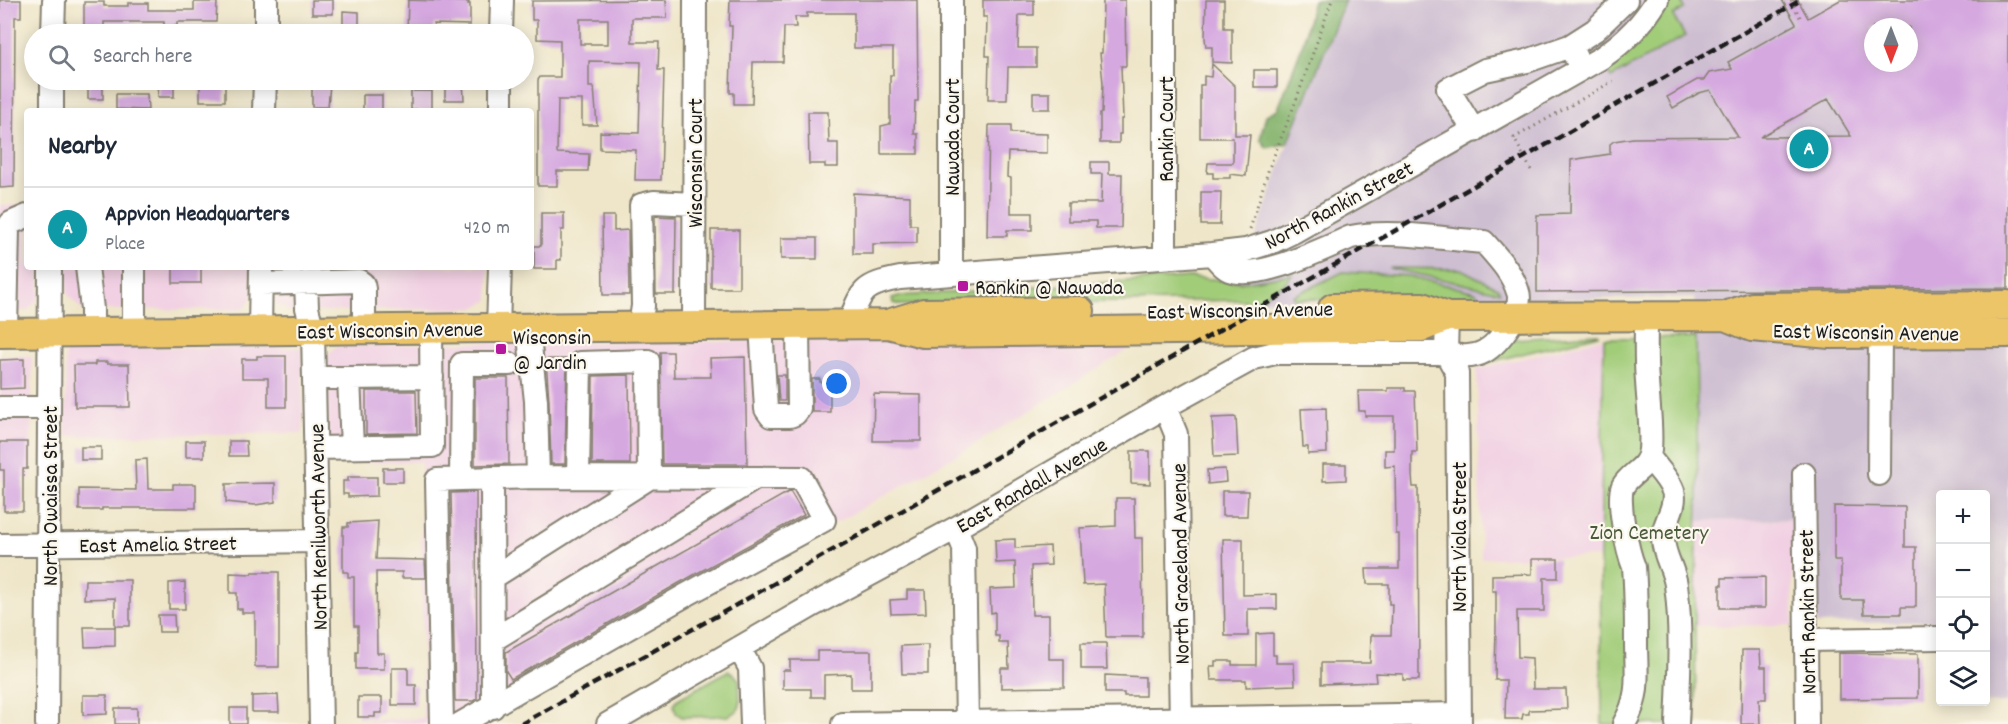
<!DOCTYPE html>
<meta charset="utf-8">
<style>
:root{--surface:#fff;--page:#f6f6f7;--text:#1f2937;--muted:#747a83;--line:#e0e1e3;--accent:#ea580c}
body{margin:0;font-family:Dekko,sans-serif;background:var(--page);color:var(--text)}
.controls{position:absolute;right:18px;bottom:18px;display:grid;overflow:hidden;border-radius:6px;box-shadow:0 3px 15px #0003}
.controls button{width:54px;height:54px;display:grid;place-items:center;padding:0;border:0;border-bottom:2px solid var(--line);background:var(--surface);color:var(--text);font:30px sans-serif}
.compass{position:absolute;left:1864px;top:18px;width:54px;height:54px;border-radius:50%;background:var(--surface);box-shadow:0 3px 15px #0003;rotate:180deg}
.you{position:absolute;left:837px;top:384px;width:21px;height:21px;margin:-15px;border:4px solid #fff;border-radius:50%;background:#1a73e8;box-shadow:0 0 0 9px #1a73e833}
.badge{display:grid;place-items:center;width:39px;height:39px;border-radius:50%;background:var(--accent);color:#fff;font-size:20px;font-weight:700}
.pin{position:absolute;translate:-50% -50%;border:3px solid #fff;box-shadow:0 2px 6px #0006}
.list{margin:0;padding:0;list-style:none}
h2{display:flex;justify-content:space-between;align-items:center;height:78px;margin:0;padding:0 24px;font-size:26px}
h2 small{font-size:20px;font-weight:400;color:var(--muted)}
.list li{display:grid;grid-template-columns:39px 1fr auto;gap:18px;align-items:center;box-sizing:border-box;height:84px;padding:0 24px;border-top:2px solid var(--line)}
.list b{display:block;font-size:22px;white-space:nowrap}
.list p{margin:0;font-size:20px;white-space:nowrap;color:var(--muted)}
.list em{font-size:20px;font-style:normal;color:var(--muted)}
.icon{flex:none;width:33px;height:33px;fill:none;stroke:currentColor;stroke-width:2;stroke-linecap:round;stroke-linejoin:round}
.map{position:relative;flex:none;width:2008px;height:724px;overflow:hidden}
.search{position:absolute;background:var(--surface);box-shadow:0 3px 15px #0003;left:24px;top:24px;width:510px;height:66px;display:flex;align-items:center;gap:15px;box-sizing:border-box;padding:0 21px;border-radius:33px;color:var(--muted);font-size:22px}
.panel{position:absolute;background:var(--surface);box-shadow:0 3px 15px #0003;left:24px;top:108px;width:510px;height:162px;border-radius:6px}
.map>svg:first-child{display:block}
.built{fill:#f1d0e3}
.industrial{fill:#cebed1;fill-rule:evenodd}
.green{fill:#a1cc78;stroke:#5e744a;stroke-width:1.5}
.forest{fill:#80b068;stroke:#4e6642;stroke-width:1.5}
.building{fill:#d5a8e0;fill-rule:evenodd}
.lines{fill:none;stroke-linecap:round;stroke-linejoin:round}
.minor-casing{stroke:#868172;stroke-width:26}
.major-casing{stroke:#868172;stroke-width:32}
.path{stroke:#868172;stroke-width:3;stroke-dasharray:1.5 4.5;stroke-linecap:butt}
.minor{stroke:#fff;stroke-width:22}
.major{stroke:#edc569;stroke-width:28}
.rail{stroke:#1c1c1c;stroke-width:4.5;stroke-dasharray:9 4.5;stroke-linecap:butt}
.path-bridge{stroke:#868172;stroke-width:3;stroke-dasharray:1.5 4.5;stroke-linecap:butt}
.poi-dot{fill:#b5179e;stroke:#fbf7ec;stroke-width:2}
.labels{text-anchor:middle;stroke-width:4.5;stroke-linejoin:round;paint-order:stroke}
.street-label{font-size:22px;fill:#1c1c1c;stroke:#fbf7ec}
.poi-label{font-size:22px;fill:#1c1c1c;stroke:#fbf7ec;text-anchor:start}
.park-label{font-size:22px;fill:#4b5a3c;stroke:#fbf7ec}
</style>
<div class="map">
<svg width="2008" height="724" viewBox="0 0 2008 724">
<rect width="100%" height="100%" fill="#fbf7ec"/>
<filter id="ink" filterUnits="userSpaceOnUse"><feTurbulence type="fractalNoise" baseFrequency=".0167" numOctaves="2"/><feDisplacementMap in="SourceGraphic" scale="12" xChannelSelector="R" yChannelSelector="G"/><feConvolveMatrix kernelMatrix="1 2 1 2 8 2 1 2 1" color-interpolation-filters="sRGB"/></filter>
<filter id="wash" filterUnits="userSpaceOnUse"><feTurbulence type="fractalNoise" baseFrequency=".008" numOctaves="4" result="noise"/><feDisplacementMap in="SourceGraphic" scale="24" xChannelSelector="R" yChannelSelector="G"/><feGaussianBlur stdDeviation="1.35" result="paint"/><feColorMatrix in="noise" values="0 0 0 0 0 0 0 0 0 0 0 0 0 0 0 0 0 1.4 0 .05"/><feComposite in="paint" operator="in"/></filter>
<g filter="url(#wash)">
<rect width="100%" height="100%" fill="#efe6c9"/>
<!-- built -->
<path class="built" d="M0,205H27V267H40L39,298L27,311H0Z
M67,267H252V297L244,309L82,310L67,294Z
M275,267H488L489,300L474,308L290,312L276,304Z
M1604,338L1600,557L1481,558L1477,369Z
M1145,339L962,452L476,724H332V722L423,718L421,462L328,463L327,362L328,355L336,347L466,343Z
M65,347L302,348L303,433L66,436Z
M0,356H32L31,479H0Z
M1792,520L1793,625L1695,626L1697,521Z"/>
<!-- industrial -->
<path class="industrial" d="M1345,0H2008V703L1966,704V702H1986V494H1940V621L1817,624L1815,519L1697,521L1695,298L1233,301L1288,143ZM1873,27H1909V63H1873Z"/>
<!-- green -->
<path class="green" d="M1669,0H1682L1684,9L1673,16L1685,36L1611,78L1606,68L1645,33Z
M1389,268L1461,269L1498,288L1500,292Z
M1343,272L1409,276L1475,292L1478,295L1475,298L1294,299L1293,296Z
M1292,274L1284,284L1265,295V298L1258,300L901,305L893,303L892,298L899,296L1190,277L1244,282Z
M1598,334L1599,335L1485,363L1484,358L1513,339Z
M1696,337L1698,500L1695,626L1696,724H1602L1600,557L1604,338Z
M728,671L734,674L739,680L740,706L737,711L728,716L682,717L676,713L674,705L676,700Z"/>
<!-- forest -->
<path class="forest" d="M1313,0H1345L1288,143L1267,148L1260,139L1266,115L1278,109L1303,43Z"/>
<g id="blocks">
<!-- building -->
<path class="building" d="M0,0H21V17H15L14,187L0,188Z
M312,0H333V14H312Z
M408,0L469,2L468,4H470V25L434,24V32H407Z
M666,0L667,18H632V42H659L658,70H664L661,180H635L636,150L600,149V132L639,133L641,62L589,61V87H594L597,125H582V100H558L557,153L589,154L588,171H557V186H538V80L540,77H560V40L537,39V20H532V1ZM580,19H608V44H580Z
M730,0H917L918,101H915L914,134H918V154H881V126L890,124V75H893V48H854V13H807V17H795L796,27H784L783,62H753L752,104H734V93H730L732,26H729Z
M983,0H1034V15H1019L1018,48H1036V67H1008L1007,100H988L989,56H986L987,17H983Z
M1103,0H1125L1126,66H1121L1123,119H1121V134H1119V143H1100V113H1102L1103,83L1100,53H1102Z
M1206,0H1224V28H1232V63L1212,62V47H1206L1205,38Z
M1782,0H1798L1808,18L1840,0H2008V288L1537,292V215L1570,214L1571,160L1610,154V144L1614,141L1633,138L1738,137L1710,90L1699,93L1673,108L1667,97L1697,80H1704L1709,73L1732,69L1728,62L1796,24ZM1873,27H1909V63H1873ZM1828,99L1851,136L1760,137Z
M84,2H104V6H128V3H148V10H194V2H217L216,22H177V26H164V22H104V29H99V34H84Z
M343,11L359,12V27L343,26Z
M1212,64L1235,86V135H1250L1246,176L1230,174V178H1213V173H1207L1208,163H1233V138H1200V85H1204V76L1211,77Z
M1254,70H1277V87H1254Z
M159,80H174V97H158Z
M445,80H463L464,100H445Z
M200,81L225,82V101H200Z
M88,82H103V99H88Z
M312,84H330L328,107H312Z
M411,91H432V111H416V109H411Z
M1033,93H1050V109H1033Z
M116,94H147L148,110L116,109Z
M363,95H382V111H363Z
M808,112H828L829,143H838V167H825V164H809Z
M989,125H1011V133L1047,134V153L1008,152L1007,177L1011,178V213H1032V230H1007V236H987Z
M1091,162H1109V174H1122L1121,228H1096V221H1068V203H1101L1102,174H1091Z
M1201,192H1221L1220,225H1201Z
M853,193L910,196V225H917V243L873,244V254H853Z
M541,213H564V230H561V260H557V269H534V246H541Z
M602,216H614V231L628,230L629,295H603Z
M655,216L676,217L675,294H656Z
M711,230H739V288H711Z
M781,238H817V259H781Z
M173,267H201V283H173Z
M660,352H673L674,377H711L710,358L745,357L747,464H662Z
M257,356H286V407H268V378H242V359H257Z
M24,359V388L0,389V360Z
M546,359H567L565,464H551L549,401Z
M95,362H107V364H129L130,407H75L74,365H95Z
M629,375L630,464H592L593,376Z
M777,375H785V401H779Z
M475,378H508L509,464L475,465Z
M812,379H820V382H830V412H812Z
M1388,388H1405V391H1415L1417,452H1412V476L1413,487H1418L1419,680H1403V674L1375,673L1376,682L1321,684V663H1370L1371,635H1391L1392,604H1389V584H1367L1366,569H1399V534H1396L1395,466L1385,467V450H1394V416H1365V411H1359L1358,391H1388Z
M366,391H416L417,433L366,434Z
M874,394L921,395V441H873Z
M1326,408L1327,453L1308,454V447H1303L1301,409Z
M1236,417L1238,456L1214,457L1212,418Z
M186,441H204V457H186Z
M229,441H246L247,456H229Z
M0,442H27V469H23V511H4V470H0Z
M81,447H101V460H81Z
M1131,451H1150V484L1131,483Z
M147,459L148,489H173V484H196V508H102V510H79V489L136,490L135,460Z
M1323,464H1346V480L1323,481Z
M383,468H403V482H383Z
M1225,469L1226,482L1208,484L1207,470Z
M348,477H377V496L348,497V494H343V481H348Z
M275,483V502L255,505L226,502V484Z
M790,491L804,515L679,583L511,679L506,671V652Z
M1222,491H1248L1247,516H1222Z
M476,492L477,699L473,701H455L451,493Z
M1116,498H1134L1135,538H1142L1143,637H1106L1104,584L1083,585L1080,528L1116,526Z
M1834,506L1905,507V547H1916V607H1901V614H1864L1863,600H1841V560H1834Z
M378,521L376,559L425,560L426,578H402V572H376L377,653H384V669H356V652H358V626H354V577H348V572H343V527H348V523Z
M1015,539V548L1050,546L1051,565L1031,566L1032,615H1049V659H1064V687L1001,688V668H1009L1008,643H999V636H995V612L991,613L990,589L1016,588L1015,562L996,563L995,540Z
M1223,539H1243V595L1277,594V609H1248V636H1225Z
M1532,559H1558V578H1544V611H1517L1518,657L1532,658L1533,689H1566L1567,709L1529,710V714H1523L1522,719H1505L1506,680H1495L1496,628V591H1492V575L1532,574Z
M252,572H279V667H255V613H242V609H237V593H230V573L252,574Z
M1765,577V608H1720V585H1722V578Z
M85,580H130V626H115V598L84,599Z
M185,582V609H169V583Z
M907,590H925L926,613L891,614L890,600L907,599Z
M158,615H174L175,632H159Z
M84,627H115V646L85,647Z
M1273,633V655H1276V663H1294L1295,685L1246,687V680H1211L1210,666H1215V661H1232V665H1256V634Z
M1081,643H1106L1107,669H1081Z
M928,645V674H902L901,646Z
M1742,650H1760L1761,667H1766V699H1759L1760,724H1741Z
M817,651H871V689H851V674L824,675V697H811V689H783V670H790V660H817Z
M1839,653L1918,654V698L1839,699Z
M392,668H408V685H416V705H392Z
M1105,675L1145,677V696H1124V693H1105Z
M83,695H107V714L83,715Z
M278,695L279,712H252V696Z
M358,697H382V713H375V717H358Z
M115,708H137V724H115Z
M230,708H246V724H230Z"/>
</g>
</g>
<g filter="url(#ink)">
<use href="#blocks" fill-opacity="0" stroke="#868172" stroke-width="1.5"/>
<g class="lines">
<!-- minor casing -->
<g class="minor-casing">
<path id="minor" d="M951,0V274
M1165,0V257
M53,34L54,0
M266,34V0
M501,34L502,0
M1577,60L1570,46L1595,30L1626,0
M52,111V80
M264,111L265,80
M501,111V80
M1474,131L1448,89L1485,70L1527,61L1570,46
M87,267L92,309V332
M306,282L307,308L313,331L321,724
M261,284L359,281L363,284L364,289V330
M1447,317L1446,353L1457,373L1460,724
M761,325L766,409L771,416H790L795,414L799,409L798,325
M849,325C861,290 863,285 900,278L1212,254L1246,250L1272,242L1295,231L1601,58C1623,43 1643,24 1657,0
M640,326L643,306L641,205L654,202L694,204
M694,326L695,0
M528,327L536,401L538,477
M498,328L500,267
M260,330L261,267
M6,332L8,228L11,223L27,216
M134,332V267
M314,378H349L352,447
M349,378L432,377
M1165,407L1176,434L1181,724
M0,408H49
M315,448L432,446L431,329
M1649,457C1657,468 1669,479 1673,491C1678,507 1662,523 1663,540C1664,556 1674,570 1676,585C1682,630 1679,678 1677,724
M1804,474L1807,724
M1879,474L1880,334
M492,478L493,707
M956,528L964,548L967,724
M0,545L317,541
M492,578L649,478L648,361L580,363L578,477
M493,640L756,478
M1806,640L1940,638
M739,648L750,668L752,724
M47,724L50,267
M442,724L437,480L461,479
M460,724L686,595L824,520L801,478L538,477L461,479L462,364H510
M608,724L815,604L956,528L1165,407L1254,358L1275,353H1446C1479,363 1494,349 1511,323C1516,315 1521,300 1518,292C1512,272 1497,257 1484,242C1442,239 1392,229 1351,237C1322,249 1259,281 1229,270C1222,267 1217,259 1212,254
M843,724L1460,714
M1624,724C1641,695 1636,674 1636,642C1636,617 1636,592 1634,567C1628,553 1616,499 1623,486C1631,472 1648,469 1650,450C1652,427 1648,403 1647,381C1645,359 1646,337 1646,316"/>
</g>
<!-- major casing -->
<g class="major-casing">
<path id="major" d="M1333,308L1422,307L1447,317
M1725,316L1752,327L1830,334L2008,333
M888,324L924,313L1080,311
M0,333L888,324L923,333L1422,327L1447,317L1725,316L1752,307L2008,305"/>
</g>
<!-- path -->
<path class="path" d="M1531,170L1514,138L1613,81
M1250,229L1269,168L1294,106L1332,0"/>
<!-- minor -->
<use href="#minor" class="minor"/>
<!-- major -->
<use href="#major" class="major"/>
<!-- rail -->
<path class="rail" d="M521,724L722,613L1801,0"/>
<!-- path-bridge -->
<path class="path-bridge" d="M1791,0L1802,21"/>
</g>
</g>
<!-- markers -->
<g class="poi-dot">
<rect x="957" y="280" width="12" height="12" rx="3"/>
<rect x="495" y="343" width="12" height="12" rx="3"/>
</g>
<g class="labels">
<!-- street labels -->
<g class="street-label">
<text transform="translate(1165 129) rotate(-90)" y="8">Rankin Court</text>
<text transform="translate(951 137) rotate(-90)" y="8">Nawada Court</text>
<text transform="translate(694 163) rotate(-90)" y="8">Wisconsin Court</text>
<text transform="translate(1338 204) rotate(-28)" y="8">North Rankin Street</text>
<text transform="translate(1240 309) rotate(-1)" y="8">East Wisconsin Avenue</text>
<text transform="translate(390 329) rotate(-1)" y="8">East Wisconsin Avenue</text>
<text transform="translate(1866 331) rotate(1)" y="8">East Wisconsin Avenue</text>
<text transform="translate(1031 484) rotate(-30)" y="8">East Randall Avenue</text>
<text transform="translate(49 496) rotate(-90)" y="8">North Owaissa Street</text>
<text transform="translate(317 527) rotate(-91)" y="8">North Kenilworth Avenue</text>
<text transform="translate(1458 537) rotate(-90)" y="8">North Viola Street</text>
<text transform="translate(158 543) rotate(-1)" y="8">East Amelia Street</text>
<text transform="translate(1179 564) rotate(-91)" y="8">North Graceland Avenue</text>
<text transform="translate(1806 612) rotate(-91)" y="8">North Rankin Street</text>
</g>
<!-- poi labels -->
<g class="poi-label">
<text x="975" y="294">Rankin @ Nawada</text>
<text x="513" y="344">Wisconsin<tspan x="513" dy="25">@ Jardin</tspan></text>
</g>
<!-- park labels -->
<g class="park-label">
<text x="1649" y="539">Zion Cemetery</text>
</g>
</g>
</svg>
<div class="controls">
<button>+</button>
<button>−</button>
<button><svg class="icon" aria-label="locate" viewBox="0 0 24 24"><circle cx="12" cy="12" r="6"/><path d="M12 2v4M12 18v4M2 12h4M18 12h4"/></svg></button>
<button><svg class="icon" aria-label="layers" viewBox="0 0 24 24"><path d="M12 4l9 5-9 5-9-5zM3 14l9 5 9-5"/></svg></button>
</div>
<svg class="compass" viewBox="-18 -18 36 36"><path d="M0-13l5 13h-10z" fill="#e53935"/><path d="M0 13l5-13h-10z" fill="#747a83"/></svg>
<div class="you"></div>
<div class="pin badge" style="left:1809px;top:149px;background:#0f9aa8">A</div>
<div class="search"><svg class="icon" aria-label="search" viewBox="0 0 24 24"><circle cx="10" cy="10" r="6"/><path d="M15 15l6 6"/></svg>Search here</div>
<section class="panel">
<h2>Nearby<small></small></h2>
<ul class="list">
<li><span class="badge" style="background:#0f9aa8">A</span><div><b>Appvion Headquarters</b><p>Place</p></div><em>420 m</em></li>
</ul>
</section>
</div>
